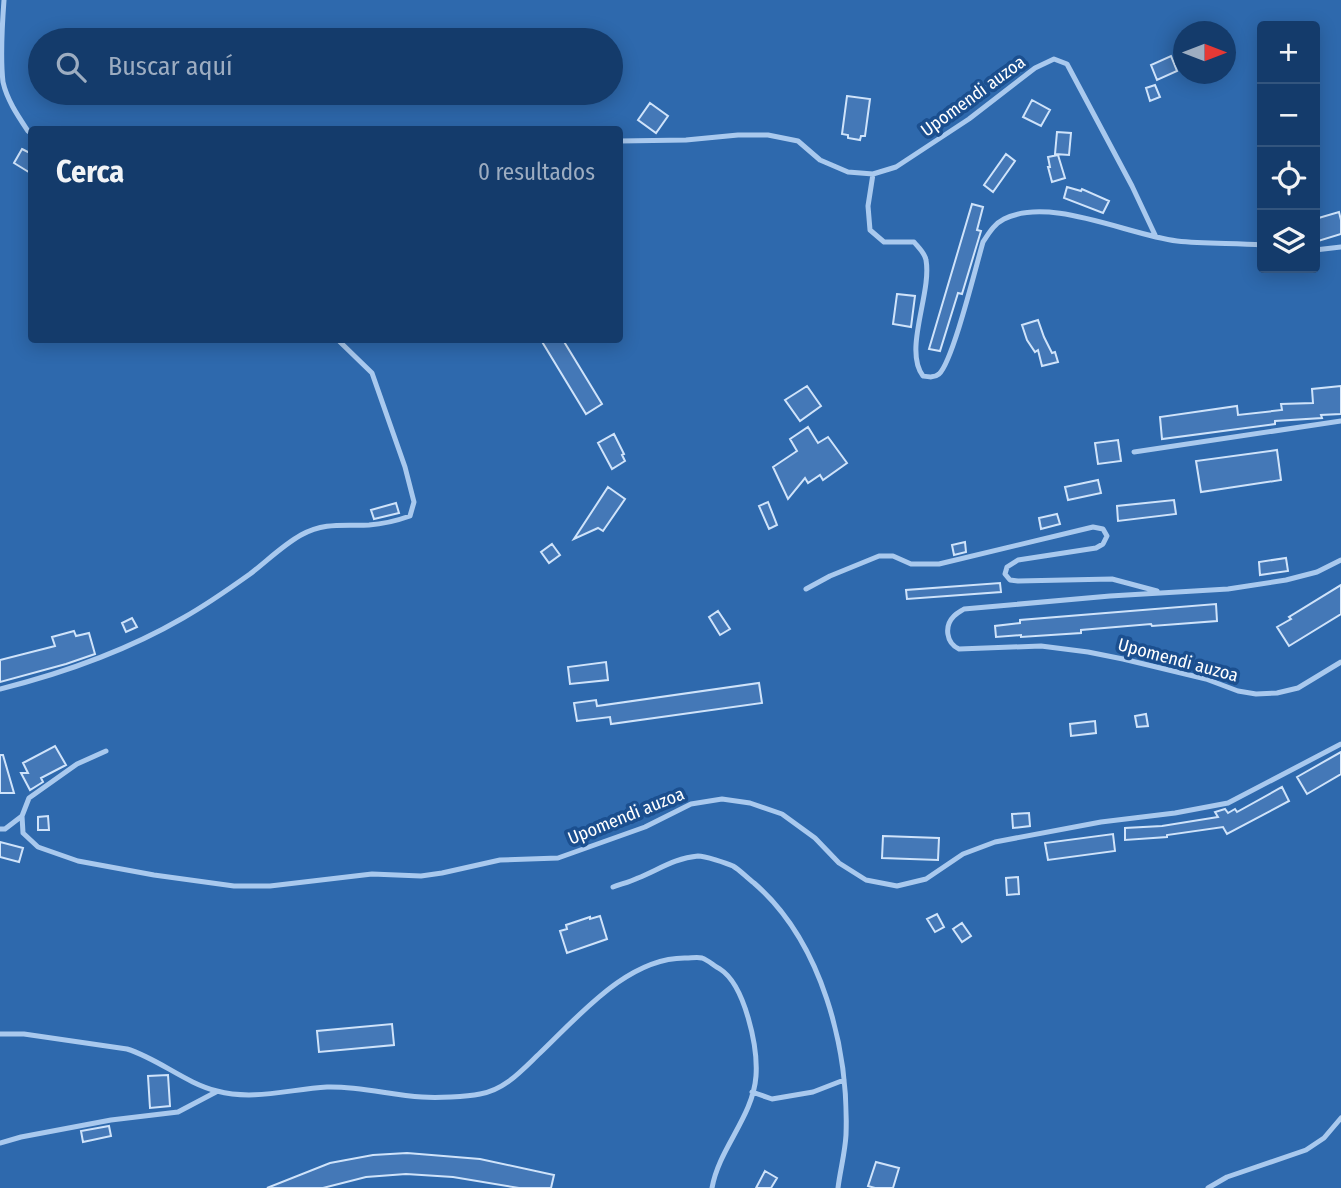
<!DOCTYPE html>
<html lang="es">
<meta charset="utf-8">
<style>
:root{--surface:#143b6b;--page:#1d4271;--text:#f1f3f6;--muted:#9dadc1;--line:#33557e}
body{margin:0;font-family:"Fira Sans Condensed",sans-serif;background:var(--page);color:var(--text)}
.controls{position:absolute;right:21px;top:21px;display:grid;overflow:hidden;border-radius:7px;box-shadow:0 4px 18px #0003}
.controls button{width:63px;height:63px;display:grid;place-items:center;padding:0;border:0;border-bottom:2px solid var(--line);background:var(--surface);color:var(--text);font:35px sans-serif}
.compass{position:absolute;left:1173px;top:21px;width:63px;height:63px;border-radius:50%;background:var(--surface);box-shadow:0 4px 18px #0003;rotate:90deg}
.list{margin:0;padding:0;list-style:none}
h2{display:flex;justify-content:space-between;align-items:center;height:91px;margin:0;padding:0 28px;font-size:30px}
h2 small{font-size:23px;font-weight:400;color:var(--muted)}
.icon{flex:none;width:38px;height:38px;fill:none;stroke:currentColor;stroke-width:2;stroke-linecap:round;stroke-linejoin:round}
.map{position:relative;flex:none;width:1341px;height:1188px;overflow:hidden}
.search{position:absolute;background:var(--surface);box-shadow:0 4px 18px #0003;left:28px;top:28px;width:595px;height:77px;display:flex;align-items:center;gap:18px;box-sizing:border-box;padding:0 24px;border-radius:38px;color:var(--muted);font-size:26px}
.panel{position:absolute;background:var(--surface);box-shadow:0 4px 18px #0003;left:28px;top:126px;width:595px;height:217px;border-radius:7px}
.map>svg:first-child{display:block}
.green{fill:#2e69ad;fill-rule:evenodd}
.building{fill:#4478b7;stroke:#cfe3fa;stroke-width:2}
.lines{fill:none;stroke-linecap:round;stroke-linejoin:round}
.lane{stroke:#a9c9ee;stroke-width:5}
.labels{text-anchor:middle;stroke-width:7;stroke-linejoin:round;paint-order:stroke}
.street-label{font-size:18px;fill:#fff;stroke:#1b4f8f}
</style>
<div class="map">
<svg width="1341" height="1188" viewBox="0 0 1341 1188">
<rect width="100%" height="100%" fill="#1b4f8f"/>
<!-- green -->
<path class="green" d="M0,0H1341V1188H0ZM1262,26H1315V268H1262ZM1184,32H1226V74H1184ZM40,40H611V93H40ZM32,130H620V340H32Z"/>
<!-- building -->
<path class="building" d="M1171,56L1177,71L1157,80L1151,65Z
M1155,85L1160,97L1150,101L1146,88Z
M847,96L870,99L865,136H861L860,140L848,138V135L842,134Z
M1032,100L1050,110L1041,126L1023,117Z
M650,103L668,116L656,133L638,120Z
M1057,132L1071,133L1069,155L1055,154Z
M22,149L32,154V174L14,163Z
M1006,154L1015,161L993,192L984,185Z
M1058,155L1065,178L1052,182L1048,167H1050L1048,157Z
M1067,187L1081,191L1082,189L1109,201L1103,213L1064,198Z
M972,204L983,207L977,230L981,231L962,294L958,293L940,351L929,349Z
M1339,212L1341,220V234L1315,242V219Z
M897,294L915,296L911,327L893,324Z
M1038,320L1044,337L1052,353L1055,352L1058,362L1042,366L1038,350L1035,352L1027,340L1022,325Z
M541,340H563L602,404L586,414Z
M807,386L821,406L800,421L785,400Z
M1341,386V414L1321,415L1322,418L1275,421V424L1162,439L1160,417L1237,406L1238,415L1282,410L1281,404L1313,403L1312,389Z
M808,427L818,443L828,437L847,463L823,480L820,475L808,483L805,478L788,499L773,467L797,451L790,439Z
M614,434L624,454L622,455L625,461L612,469L598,443Z
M1118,440L1121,461L1098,464L1095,443Z
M1277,450L1281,480L1201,492L1196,461Z
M1098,480L1101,493L1068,500L1065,487Z
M608,487L625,499L603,531L598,528L574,539Z
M1174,500L1176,514L1118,521L1117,506Z
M768,502L777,525L769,529L759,506Z
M396,503L399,513L374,519L371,510Z
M1057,514L1060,524L1041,529L1039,518Z
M965,542L966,552L954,555L952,545Z
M552,544L560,555L549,563L541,552Z
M1286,558L1288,571L1260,575L1259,562Z
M1000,583L1001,592L907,599L906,590Z
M1341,585V614L1289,646L1277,627L1291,619L1289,617Z
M1216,604L1217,621L1152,626L1151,624L1081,630V633L1021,637V635L996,637L995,626L1020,623V620Z
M718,611L730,629L720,635L709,617Z
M132,618L137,627L126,632L122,623Z
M74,631L76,636L89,633L95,654L66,664L0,682V660L55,646L52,637Z
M606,662L608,680L570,684L568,667Z
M759,683L762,703L611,724L610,717L577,721L574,703L596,700L597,706Z
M1146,714L1148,726L1137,727L1135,716Z
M1095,721L1096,733L1071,736L1070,724Z
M55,746L66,765L41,778L43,782L30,790L21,773H28L23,763Z
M1341,752V774L1307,794L1297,777Z
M0,755H3L14,793H0Z
M1282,787L1289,801L1227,834L1223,827L1167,835V837L1125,840V828L1162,826L1218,817L1215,812L1225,809L1228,813L1235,809L1237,812Z
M1029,813L1030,826L1013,828L1012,814Z
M48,816L49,830H38V817Z
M1113,834L1115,851L1048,860L1045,843Z
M883,836L939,838L938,860L882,858Z
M0,842L23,848L19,862L0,857Z
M1018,877L1019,894L1007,895L1006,878Z
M937,914L944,927L935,932L927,919Z
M600,916L607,939L567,953L560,931L567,929L566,925L590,917V919Z
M962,923L971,936L962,942L953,929Z
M392,1024L394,1045L319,1052L317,1031Z
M168,1075L170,1106L150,1108L148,1076Z
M109,1126L111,1136L83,1142L81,1131Z
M407,1153L480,1159L554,1175L551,1188H519L453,1177L406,1174L366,1177L323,1188H267L330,1163L373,1155Z
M876,1162L899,1168L893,1188H875L868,1186Z
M765,1171L777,1178L771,1188H756Z"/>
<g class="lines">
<!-- lane -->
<path class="lane" d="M4,0C2,27 0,56 3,82C7,100 18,116 28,131L32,134
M620,141L686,140L738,135H768L798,141L820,160L848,172L873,174L896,167L969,119L1035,68L1054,59L1067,64L1132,186L1156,237
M873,174L868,206L870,230L884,242H914C918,247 925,253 926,260C932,293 903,350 923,376C929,377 934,378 939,374C953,361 976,266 983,242C989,233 994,224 1004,219C1050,196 1128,235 1177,241C1205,244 1234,243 1262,245
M1315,250L1341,247
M1134,452L1341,421
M1341,560L1317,572L1286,580L1228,589L1110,596L964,609C961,611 957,613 954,616C944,626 946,643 959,649L1041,646L1088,652L1123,659L1206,679L1238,691L1256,694L1277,693L1298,688L1341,662
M806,589L830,576L879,556H893L911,564H939L1093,527L1103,529L1107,536L1103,544L1096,548L1018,560L1007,567L1005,574L1010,580L1018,581L1112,579L1157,591
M0,689C64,673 126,651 183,618C206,605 229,589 250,574C267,561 283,545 301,535C325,522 343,526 369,525C384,524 396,521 410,516L414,502L405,467L372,373L338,340
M106,751L77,764L29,798L22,816L23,833L38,847L78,861L154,875L234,886H270L372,874L421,876L442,873L500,860L558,858L645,827L691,804L722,799L750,803L782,814L815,838L839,863L866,880L897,886L926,879L963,854L995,842L1101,822L1175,813L1228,803L1341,744
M0,829H5L22,816
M613,887C621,884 630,882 638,878C658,870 675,858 698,856C705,856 726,863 733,866C740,870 747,878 754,883C822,942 849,1048 846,1135C845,1153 840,1171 838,1188
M0,1034H24L127,1049C159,1059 185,1083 217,1091C254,1101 290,1089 327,1087C360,1086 390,1095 422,1097C436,1098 466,1097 480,1094C505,1090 522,1070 540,1053C579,1016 628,957 686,958C691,958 698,957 702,958C708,960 714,966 720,969C745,985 758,1047 756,1076C753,1117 719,1148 712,1188
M752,1092L772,1099L813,1092L844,1080
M0,1143L21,1137L111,1120L178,1112L216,1092
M1208,1188L1227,1177L1306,1150L1324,1138L1341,1118"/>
</g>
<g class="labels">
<!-- street labels -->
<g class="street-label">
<text transform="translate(973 96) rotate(-36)" y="6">Upomendi auzoa</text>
<text transform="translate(1178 660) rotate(15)" y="6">Upomendi auzoa</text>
<text transform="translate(626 816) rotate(-22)" y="6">Upomendi auzoa</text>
</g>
</g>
</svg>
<div class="controls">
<button>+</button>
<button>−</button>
<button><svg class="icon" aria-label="locate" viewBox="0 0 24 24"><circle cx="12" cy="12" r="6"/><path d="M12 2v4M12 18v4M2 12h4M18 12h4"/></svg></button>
<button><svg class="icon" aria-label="layers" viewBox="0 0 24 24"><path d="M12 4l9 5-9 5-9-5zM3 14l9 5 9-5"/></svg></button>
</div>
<svg class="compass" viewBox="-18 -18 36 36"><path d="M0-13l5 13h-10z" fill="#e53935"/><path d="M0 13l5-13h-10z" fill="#9dadc1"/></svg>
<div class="search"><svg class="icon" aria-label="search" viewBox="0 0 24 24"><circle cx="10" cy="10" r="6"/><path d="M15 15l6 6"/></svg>Buscar aquí</div>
<section class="panel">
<h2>Cerca<small>0 resultados</small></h2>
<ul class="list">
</ul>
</section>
</div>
